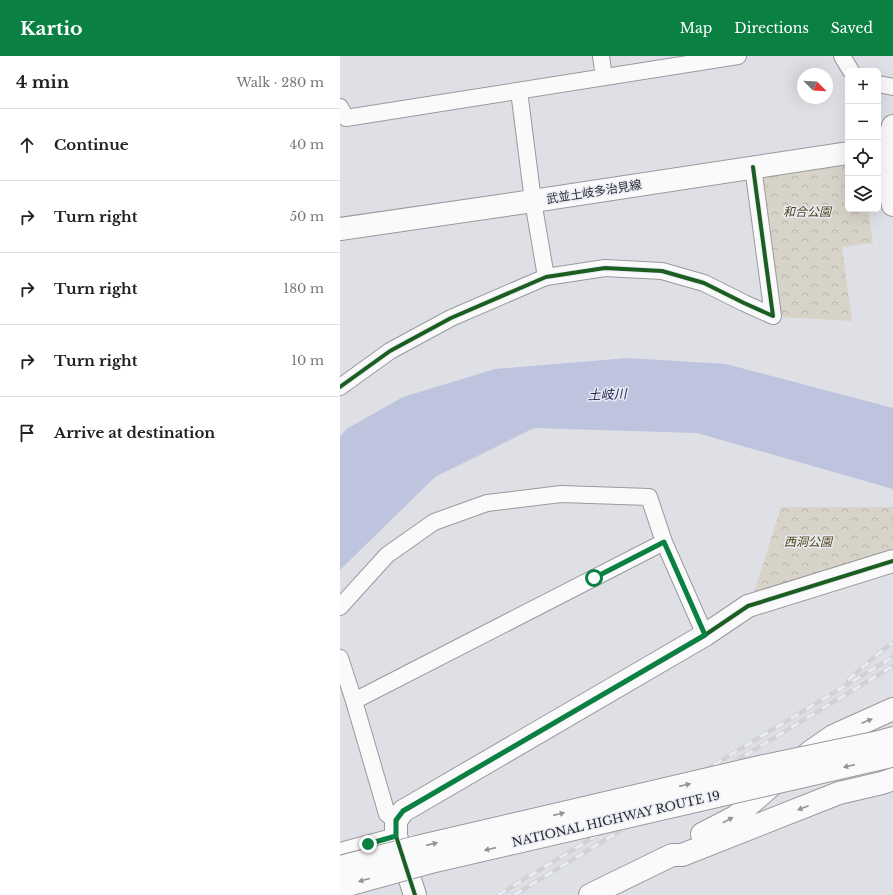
<!DOCTYPE html>
<meta charset="utf-8">
<style>
:root{--surface:#fff;--page:#f6f6f6;--text:#222;--muted:#767676;--line:#e0e0e0;--accent:#0b8043}
body{margin:0;font-family:"Libre Baskerville","Noto Sans JP",serif;background:var(--page);color:var(--text)}
.controls{position:absolute;right:12px;top:12px;display:grid;overflow:hidden;border-radius:6px;box-shadow:0 4px 16px #0002}
.controls button{width:36px;height:36px;display:grid;place-items:center;padding:0;border:0;border-bottom:1px solid var(--line);background:var(--surface);color:var(--text);font:20px sans-serif}
.compass{position:absolute;left:457px;top:12px;width:36px;height:36px;border-radius:50%;background:var(--surface);box-shadow:0 4px 16px #0002;rotate:114deg}
.stop{position:absolute;width:12px;height:12px;margin:-9px;border:3px solid #0b8043;border-radius:50%;background:#fff}
.stop.end{background:#0b8043;border-color:#fff;box-shadow:0 1px 4px #0008}
.list{margin:0;padding:0;list-style:none}
h2{display:flex;justify-content:space-between;align-items:center;height:52px;margin:0;padding:0 16px;font-size:17px}
h2 small{font-size:13px;font-weight:400;color:var(--muted)}
.list li{display:grid;grid-template-columns:26px 1fr auto;gap:12px;align-items:center;box-sizing:border-box;height:72px;padding:0 16px;border-top:1px solid var(--line)}
.list b{display:block;font-size:15px;white-space:nowrap}
.list em{font-size:13px;font-style:normal;color:var(--muted)}
.icon{flex:none;width:22px;height:22px;fill:none;stroke:currentColor;stroke-width:2;stroke-linecap:round;stroke-linejoin:round}
.map{position:relative;flex:none;width:553px;height:839px;overflow:hidden}
header{display:flex;align-items:center;gap:24px;box-sizing:border-box;height:56px;padding:0 20px;background:var(--accent);color:#fff}
header strong{font-size:19px}
nav{display:flex;gap:22px;margin-inline-start:auto;font-size:14px}
main{display:flex}
aside{flex:1;background:var(--surface)}
.map>svg:first-child{display:block}
.park{fill:url(#park-crowns)}
.water{fill:#bec3de}
.lines{fill:none;stroke-linecap:round;stroke-linejoin:round}
.street-casing{stroke:#999a9e;stroke-width:18}
.secondary-casing{stroke:#999a9e;stroke-width:24}
.highway-casing{stroke:#999a9e;stroke-width:24}
.street{stroke:#fafafb;stroke-width:16}
.secondary{stroke:#fafafb;stroke-width:22}
.highway{stroke:#fafafb;stroke-width:22}
.rail-casing{stroke:#d2d2d4;stroke-width:4.5}
.rail{stroke:#eaecf5;stroke-width:3;stroke-dasharray:9;stroke-linecap:butt}
.highway-bridge-casing{stroke:#999a9e;stroke-width:24;stroke-linecap:butt}
.highway-bridge{stroke:#fafafb;stroke-width:22}
.cycleway-casing{stroke:#eaecf5;stroke-width:6}
.cycleway{stroke:#1b5e20;stroke-width:4}
.oneway{fill:#939496}
.route{stroke:#0b8043;stroke-width:5}
.labels{text-anchor:middle;stroke-width:3;stroke-linejoin:round;paint-order:stroke}
.street-label{font-size:12px;fill:#2c2d30;stroke:#eaecf5}
.park-label{font-size:12px;font-style:italic;fill:#4f4213;stroke:#eaecf5}
.water-label{font-size:13px;font-style:italic;fill:#212351;stroke:#eaecf5}
</style>
<header>
<strong>Kartio</strong>
<nav><a>Map</a><a>Directions</a><a>Saved</a></nav>
</header>
<main>
<aside>
<h2>4 min<small>Walk · 280 m</small></h2>
<ul class="list">
<li><svg class="icon" aria-label="ahead" viewBox="0 0 24 24"><path d="M12 20V5M6 11l6-6 6 6"/></svg><div><b>Continue</b></div><em>40 m</em></li>
<li><svg class="icon" aria-label="right" viewBox="0 0 24 24"><path d="M7 20v-9h11M14 6l5 5-5 5"/></svg><div><b>Turn right</b></div><em>50 m</em></li>
<li><svg class="icon" aria-label="right" viewBox="0 0 24 24"><path d="M7 20v-9h11M14 6l5 5-5 5"/></svg><div><b>Turn right</b></div><em>180 m</em></li>
<li><svg class="icon" aria-label="right" viewBox="0 0 24 24"><path d="M7 20v-9h11M14 6l5 5-5 5"/></svg><div><b>Turn right</b></div><em>10 m</em></li>
<li><svg class="icon" aria-label="arrive" viewBox="0 0 24 24"><path d="M6 21V4h12l-3 4 3 4H6"/></svg><div><b>Arrive at destination</b></div></li>
</ul>
</aside>
<div class="map">
<svg width="553" height="839" viewBox="0 0 553 839">
<defs>
<pattern id="park-crowns" width="20" height="18" patternUnits="userSpaceOnUse"><rect width="20" height="18" fill="#d7d3c8"/><path d="M2 6a3 3 0 1 1 6 0M12 15a3 3 0 1 1 6 0" fill="none" stroke="#b9b5ac"/></pattern>
</defs>
<rect width="100%" height="100%" fill="#dfe0e5"/>
<!-- park -->
<path class="park" d="M508,109V153H528L533,187L502,191L512,265L442,261L421,119Z
M441,451H553V496L413,540Z"/>
<!-- water -->
<path class="water" d="M287,302L386,308L553,352V433L357,377L194,372L95,421L0,514V380L8,372L63,341L155,313Z"/>
<g class="lines">
<!-- street casing -->
<g class="street-casing">
<path id="street" d="M261,0L264,21
M502,0L511,15
M538,28L553,31
M179,35L193,145L206,221
M0,51L6,62L398,0
M0,331L50,295L111,262L206,221L265,212L322,215L364,227L404,247L433,260L413,111
M0,551L47,499L94,466L147,447L221,438L309,441L324,486L365,579
M0,602L14,645L47,758L56,765
M14,645L324,486
M0,795L56,780"/>
</g>
<!-- secondary casing -->
<g class="secondary-casing">
<path id="secondary" d="M547,91L546,119L553,149
M538,92L547,91L553,70
M0,173L193,145L508,97
M362,778L395,761L470,696L493,680L553,653
M75,839L56,780V765L63,755L365,579L408,550L553,505
M250,839L332,799H342L499,737L542,727L553,723"/>
</g>
<!-- highway casing -->
<g class="highway-casing">
<path id="highway" d="M539,686L553,682"/>
</g>
<!-- street -->
<use href="#street" class="street"/>
<!-- secondary -->
<use href="#secondary" class="secondary"/>
<!-- highway -->
<use href="#highway" class="highway"/>
<!-- rail casing -->
<g class="rail-casing">
<path id="rail" d="M508,624L545,592L553,587
M158,839L553,601
M174,839L553,610"/>
</g>
<!-- rail -->
<use href="#rail" class="rail"/>
<!-- highway-bridge casing -->
<g class="highway-bridge-casing">
<path id="highway-bridge" d="M0,811L77,791L424,710L539,686
M0,831L95,805L547,701"/>
</g>
<!-- highway-bridge -->
<use href="#highway-bridge" class="highway-bridge"/>
<!-- cycleway casing -->
<g class="cycleway-casing">
<path id="cycleway" d="M0,331L50,295L111,262L206,221L265,212L322,215L364,227L404,247L433,260L413,111
M75,839L56,780V765L63,755L365,579L408,550L553,505"/>
</g>
<!-- cycleway -->
<use href="#cycleway" class="cycleway"/>
</g>
<!-- one-way arrows -->
<defs><path id="oneway-solid" d="M-6-.8H1V-3.2L6.5 0L1 3.2V.8H-6Z"/></defs>
<g class="oneway">
<use href="#oneway-solid" transform="translate(527 665) rotate(-23)"/>
<use href="#oneway-solid" transform="translate(509 710) rotate(167)"/>
<use href="#oneway-solid" transform="translate(345 729) rotate(-13)"/>
<use href="#oneway-solid" transform="translate(463 752) rotate(159)"/>
<use href="#oneway-solid" transform="translate(219 758) rotate(-13)"/>
<use href="#oneway-solid" transform="translate(388 764) rotate(-28)"/>
<use href="#oneway-solid" transform="translate(92 788) rotate(-13)"/>
<use href="#oneway-solid" transform="translate(150 793) rotate(167)"/>
<use href="#oneway-solid" transform="translate(24 824) rotate(165)"/>
</g>
<g class="lines">
<!-- route -->
<path class="route" d="M28,788L56,780V764L63,755L365,579L324,486L254,522"/>
</g>
<g class="labels">
<!-- street labels -->
<g class="street-label">
<text transform="translate(254 136) rotate(-9)" y="4">武並土岐多治見線</text>
<text transform="translate(276 763) rotate(-13)" y="4">NATIONAL HIGHWAY ROUTE 19</text>
</g>
<!-- park labels -->
<g class="park-label">
<text x="467" y="160">和合公園</text>
<text x="468" y="490">西洞公園</text>
</g>
<!-- water labels -->
<g class="water-label">
<text transform="translate(267 338) rotate(-2)" y="5">土岐川</text>
</g>
</g>
</svg>
<div class="controls">
<button>+</button>
<button>−</button>
<button><svg class="icon" aria-label="locate" viewBox="0 0 24 24"><circle cx="12" cy="12" r="6"/><path d="M12 2v4M12 18v4M2 12h4M18 12h4"/></svg></button>
<button><svg class="icon" aria-label="layers" viewBox="0 0 24 24"><path d="M12 4l9 5-9 5-9-5zM3 14l9 5 9-5"/></svg></button>
</div>
<svg class="compass" viewBox="-18 -18 36 36"><path d="M0-13l5 13h-10z" fill="#e53935"/><path d="M0 13l5-13h-10z" fill="#767676"/></svg>
<div class="stop" style="left:254px;top:522px"></div>
<div class="stop end" style="left:28px;top:788px"></div>
</div>
</main>
